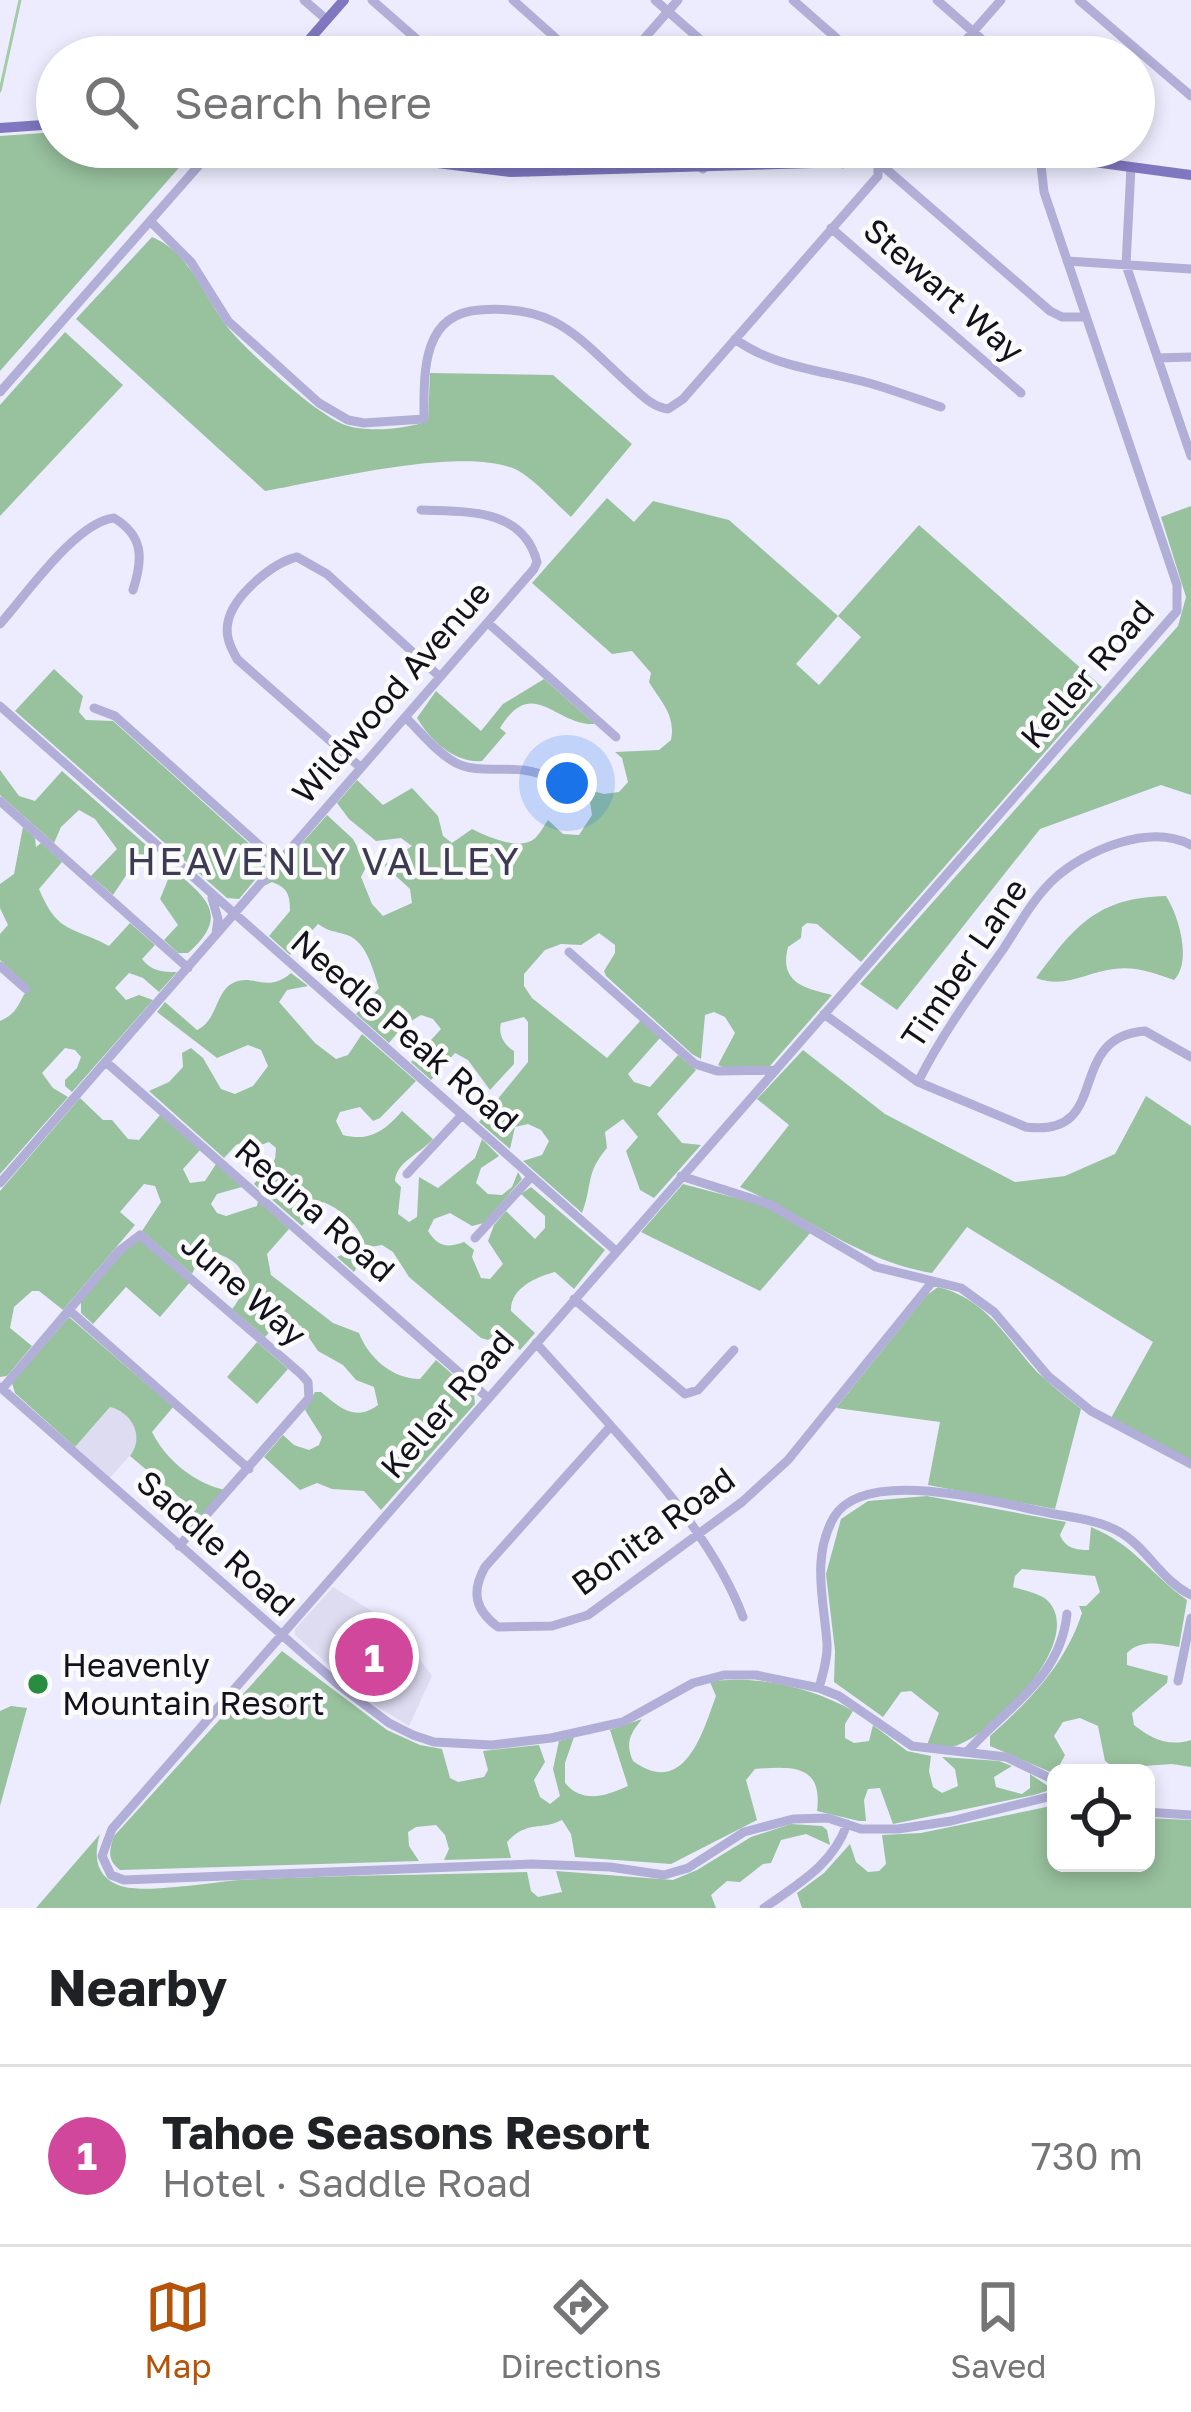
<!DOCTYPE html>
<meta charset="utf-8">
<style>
:root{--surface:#fff;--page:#f6f6f6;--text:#202124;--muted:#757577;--line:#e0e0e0;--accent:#b45309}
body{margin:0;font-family:"Golos Text",sans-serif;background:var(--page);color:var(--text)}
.controls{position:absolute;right:36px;bottom:36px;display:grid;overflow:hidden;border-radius:18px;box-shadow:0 6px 18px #0003}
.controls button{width:108px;height:108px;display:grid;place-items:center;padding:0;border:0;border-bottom:3px solid var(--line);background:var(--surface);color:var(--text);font:60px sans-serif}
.you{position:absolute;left:567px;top:783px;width:42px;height:42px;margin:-30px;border:9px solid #fff;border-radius:50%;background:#1a73e8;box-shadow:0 0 0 18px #1a73e833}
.badge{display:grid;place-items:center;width:78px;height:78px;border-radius:50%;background:var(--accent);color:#fff;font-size:39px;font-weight:700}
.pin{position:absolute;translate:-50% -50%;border:6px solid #fff;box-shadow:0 3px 12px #0006}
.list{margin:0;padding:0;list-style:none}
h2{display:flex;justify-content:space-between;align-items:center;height:156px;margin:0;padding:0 48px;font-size:51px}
h2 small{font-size:39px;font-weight:400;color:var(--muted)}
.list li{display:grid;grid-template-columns:78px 1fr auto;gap:36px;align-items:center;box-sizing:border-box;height:180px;padding:0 48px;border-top:3px solid var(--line)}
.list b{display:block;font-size:45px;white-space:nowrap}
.list p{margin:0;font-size:39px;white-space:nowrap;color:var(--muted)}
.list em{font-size:39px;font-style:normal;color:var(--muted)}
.icon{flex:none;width:66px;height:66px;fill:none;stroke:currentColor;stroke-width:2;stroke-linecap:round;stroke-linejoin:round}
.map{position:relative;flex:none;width:1191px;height:1908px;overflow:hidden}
.search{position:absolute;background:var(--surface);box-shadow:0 6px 18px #0003;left:36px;right:36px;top:36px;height:132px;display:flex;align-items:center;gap:30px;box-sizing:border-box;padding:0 42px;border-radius:66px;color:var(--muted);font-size:45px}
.sheet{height:336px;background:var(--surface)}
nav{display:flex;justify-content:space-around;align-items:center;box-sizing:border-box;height:168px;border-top:3px solid var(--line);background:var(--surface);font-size:33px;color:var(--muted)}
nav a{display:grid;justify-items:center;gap:6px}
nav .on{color:var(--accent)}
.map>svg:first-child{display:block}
.built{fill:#dddcf1}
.forest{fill:#98c19d;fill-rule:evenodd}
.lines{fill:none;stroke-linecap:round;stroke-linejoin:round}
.stream{stroke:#a2cba6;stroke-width:3}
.minor{stroke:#b1aed7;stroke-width:9}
.major{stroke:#7f77bf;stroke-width:10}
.poi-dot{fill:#288c41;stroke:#fbfbfb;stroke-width:4.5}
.labels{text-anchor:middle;stroke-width:9;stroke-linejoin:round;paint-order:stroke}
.street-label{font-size:33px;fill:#13121c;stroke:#fbfbfb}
.poi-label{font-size:33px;fill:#13121c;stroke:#fbfbfb;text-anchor:start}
.quarter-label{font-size:39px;letter-spacing:3px;fill:#3d3b53;stroke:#fbfbfb}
</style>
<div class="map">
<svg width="1191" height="1908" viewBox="0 0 1191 1908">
<rect width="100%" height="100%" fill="#edecfe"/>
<!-- built -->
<path class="built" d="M138,1376L173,1407L109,1479L75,1447Z
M333,1587L393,1624L432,1676L409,1726L374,1705L295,1635V1629Z"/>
<!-- forest -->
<path class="forest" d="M57,132V147H191L192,153L0,371V136Z
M152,237C191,253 204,298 229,329C249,353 317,415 345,425C368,433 406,429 428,421L430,373L553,375L632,444L571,517C555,503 540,485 522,473C475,442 323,481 265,491L76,319Z
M65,332L123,385L0,516V405Z
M607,498L634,522L653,501L729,520L838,616L919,525L1102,687L861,962L817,924L807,923L802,927L801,938L788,947C779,982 803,988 832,995L769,1067L726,1068L718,1065L735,1033L725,1017L714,1012L705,1015L701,1059L692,1054L606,976L604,971L615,953V945L599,933L581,945L561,944L545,950L524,974V986L532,998L607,1058L641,1020L660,1038L628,1074L634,1082L650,1087L678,1055L696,1070L657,1114L682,1143L701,1145L654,1198L640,1190L626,1151L638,1137L623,1119L605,1132L607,1148C585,1174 593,1184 582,1213L523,1161L542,1155L549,1141L541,1130L528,1124L515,1127L510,1149L479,1122L528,1062V1022L524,1017L501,1023C498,1035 504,1045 514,1051V1064L490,1090L468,1060L455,1053L431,1080L411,1062L441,1029L433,1019L421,1015L403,1026L389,1043L356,1014L379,988C373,970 367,942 347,935C335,931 329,932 318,924L290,955L269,936L290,911C290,895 288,888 272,882L264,886L327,815L353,839L367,865L361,877L372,904L383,916L412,903L410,889L384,865L412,846L401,838L376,841L349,819L337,803L357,780L383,805L412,788L438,816L443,836L452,843L472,829C488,837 524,853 537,836C542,831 544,825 548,820L563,834L579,835L592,815L590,802L573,791L577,787L604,794L619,792L628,782L622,758L615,752L659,750L671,740C676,715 661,702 649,682L651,673L632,651L612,654L532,583ZM838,616L861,637L819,685L796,664Z
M1191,506V795L1161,785L1040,829L897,1010L860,984L1178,626L1186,597L1161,517Z
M54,669L83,696L79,712L86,720L113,721L264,857L265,868L239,899L227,898L15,711Z
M544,679L595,724C555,726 533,674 500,728L506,733L482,761C454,763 431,741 417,718L436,691L481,731L503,704Z
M0,770L19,796L35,801L62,771L155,853L133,865L113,895L91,876L117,849L95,819L79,810L61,827L54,843L0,795Z
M23,827L35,838L36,847L41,843L62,862L39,889C58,935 73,926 109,946L130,923L155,945L142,959C151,971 162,972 177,972L159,992L143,978L129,973L115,988L126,1000L139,995L153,1000L72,1092L65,1086V1080L77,1068L81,1057L75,1050L65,1048L42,1073L53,1088L68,1097L0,1174V1021C19,1013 18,1002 29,987L0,960V934L8,925L0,908V884L14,874Z
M167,864C202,895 234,913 188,953H178L164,940L178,925L160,899L169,877Z
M1166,896C1181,920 1191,963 1174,980C1154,973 1136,966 1114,969C1086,972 1066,989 1036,978C1075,926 1096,898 1166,896Z
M291,973L308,986L287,990L279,1002L315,1043L336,1059L348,1055L362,1034L416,1081L380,1118L373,1121L360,1107L340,1112L336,1121L343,1135C369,1142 385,1131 402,1111L433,1139C420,1154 396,1162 395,1181L401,1187L398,1214L409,1222L417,1217L419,1177L438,1188L475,1158L482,1139L499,1156L481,1168L476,1183L488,1194L502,1195L512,1187L518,1172L522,1179L484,1223L472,1226L450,1213L434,1219L428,1231C438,1247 447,1248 464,1242L474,1250L472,1257L481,1278L490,1279L503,1264L488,1241L494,1225L506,1211L535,1239L545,1228V1216L521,1194L531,1187L605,1250L574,1289L555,1272C535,1277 510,1289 511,1311L535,1333L520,1350L500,1333L488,1340L481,1338L409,1277L393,1252L382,1245L370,1247L354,1272L337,1257L355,1248L362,1237C353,1220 340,1209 323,1202L302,1226L254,1184L275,1159L276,1148L269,1142L250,1149L237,1144L224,1158L149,1091L169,1082L183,1067L182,1053L191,1048L203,1058L221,1089L235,1094L253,1086L268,1066L261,1050L248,1045L217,1058L157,1012L165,1002L197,1030C218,1020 215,992 233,983C253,973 267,994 291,973Z
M803,1050L885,1114L1015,1182L1065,1176L1115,1154L1146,1096L1191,1126V1460L1111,1418L1153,1342L967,1227L932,1273C862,1262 805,1215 740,1187L789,1125L757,1099Z
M80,1098L103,1120H112L128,1139L139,1140L160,1115L200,1150L183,1169L190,1183L205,1181L216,1164L242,1187L217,1194L211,1204L217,1213L226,1216L257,1206L258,1201L289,1229L267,1254L271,1275L333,1323L359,1333C368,1357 392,1379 420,1379L436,1360L474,1393L475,1404L381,1510L364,1491L332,1489L317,1483L300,1490L264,1457L283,1435L294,1445L309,1450L319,1445L322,1437L305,1410L315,1392H321C340,1408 355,1422 378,1405L374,1387L356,1380L343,1365L318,1351L301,1326L290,1321L278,1323L265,1337L232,1309C254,1282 245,1260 211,1252L200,1257L192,1274L142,1231L161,1202L155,1186L144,1184L120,1212L135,1225L63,1310L39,1291H32L14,1307L10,1328L32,1346L7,1376L0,1377V1191Z
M683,1184L762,1205L811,1232L760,1291L641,1232Z
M140,1240L190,1282L160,1317L126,1287L93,1324L81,1313V1301L129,1246Z
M938,1287C987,1299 1005,1337 1037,1372C1051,1385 1066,1397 1081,1409L1055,1509L928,1485L940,1422L836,1408L927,1295Z
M69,1317L173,1407L152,1432C166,1460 194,1483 225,1490L197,1520L185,1502L130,1456C145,1437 132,1412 110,1407L75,1447L15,1393L12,1383Z
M257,1342L288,1369L257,1404L227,1377Z
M927,1496L1066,1522L1060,1535C1065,1548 1076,1550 1089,1550L1091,1527C1136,1546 1150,1574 1187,1600L1179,1647C1161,1644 1141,1639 1127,1653V1665L1168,1676L1167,1683L1132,1713L1134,1725C1152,1739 1168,1747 1191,1740V1767L1172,1764L1115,1768L1105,1761L1098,1726L1080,1718L1063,1722L1054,1736L1065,1755L1055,1774L990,1746V1736C1030,1700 1065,1665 1082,1613L1079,1606H1086L1100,1592L1095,1576L1022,1569L1015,1576L1013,1587C1023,1590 1041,1594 1048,1601C1086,1641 993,1735 955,1746C946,1748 936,1746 927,1745L939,1713L911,1691L901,1692L883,1717L834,1682L835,1651L826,1574L841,1519L868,1501Z
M282,1651L387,1730L420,1745L442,1749L450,1778L458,1782L484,1777L488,1770L483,1751L539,1745L545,1762L534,1780L540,1797L550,1804L560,1796L553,1769L559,1741L574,1737L565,1763V1783C583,1804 606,1796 628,1786L610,1730L642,1719C630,1734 625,1743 633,1761C685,1799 703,1731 716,1696L710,1682C754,1674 814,1688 853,1711L845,1724V1738L854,1743L869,1741L873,1725L907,1751L931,1756L929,1771L933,1787L942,1793L958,1786L955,1769L942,1757L999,1761L1012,1766L994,1777L996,1787L1022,1794L1030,1788V1774L1048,1786L1047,1791L1034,1795L893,1824L880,1788L868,1789L864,1800L866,1821H859L817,1811C823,1764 792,1766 755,1769L746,1780L757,1820L671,1864L575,1857L571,1834L562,1820C540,1831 527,1820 507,1842L511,1858L444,1860L449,1849L445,1835L436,1825L416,1827L408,1832L409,1846L419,1861L120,1870C107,1860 109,1851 114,1836Z
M11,1706L27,1708L0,1806V1711Z
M1056,1805V1863H1146V1818L1191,1820V1908H802L797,1893L824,1873L850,1844L856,1862L868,1872L879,1871L886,1864L882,1835L921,1833Z
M791,1824L822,1826L827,1830L830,1845L806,1834L781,1840L771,1863L763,1864L740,1882L727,1881L711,1895L716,1908H36L100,1834C93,1856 96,1878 121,1886C144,1894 212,1882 241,1880C336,1875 432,1875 527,1872L531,1891L538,1897L562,1892L556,1871L673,1880L697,1870L751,1837Z"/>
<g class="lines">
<!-- stream -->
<path class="stream" d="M0,91L20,0"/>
<!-- minor -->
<path class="minor" d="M304,0L327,20
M372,0L437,57
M513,0L577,57
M655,0L720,57
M793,0L858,57
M937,0L1002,57
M1079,0L1191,96
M628,57L678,0
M951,57L1001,0
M538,147L566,171
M678,147L703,169
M824,147L843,164
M1102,147L1113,163
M1040,156L1044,192L1177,585V611L112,1829L102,1856L111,1875L124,1880L532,1864L610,1867L664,1875L688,1868L744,1832L793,1819L828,1818L861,1829H898L951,1821L1056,1795
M878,162L1050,311L1062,317H1086
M858,163L872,147
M1131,167L1126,265L1191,456
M528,172L550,147
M151,222L191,262L228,321L319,403L348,420L364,423L424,419C424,374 421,314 479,310C557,304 577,337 630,385C642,395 652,407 668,409L683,399L878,176V162
M831,228L1021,393
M1067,261L1191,269
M735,339C775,368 822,370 869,383C893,390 917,399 941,407
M1158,358L1191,357
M0,392L215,147
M488,623L616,737
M0,624C26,595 76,522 114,518C144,536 143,559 133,590
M0,706L616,1251
M94,708L115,716L278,862
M405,717C421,732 437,753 456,763C484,777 519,760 551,779
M360,767L237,659C230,646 225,636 228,622C233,596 272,563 297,557L327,574L440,677
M0,801L188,968
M212,898L218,919L216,934
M569,952L695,1064L717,1071L776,1070
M0,966L26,989
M824,1014L918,1082L1026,1127C1114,1138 1063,1037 1145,1031L1191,1057
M106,1062L488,1398
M918,1082C942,1034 973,992 1004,948C1019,925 1033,899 1053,880C1085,850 1150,823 1191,845
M407,1174L461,1116
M681,1176L769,1204L876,1267L961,1288L994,1312L1048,1376L1091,1411L1191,1464
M0,1183L534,569L537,562C523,507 464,512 421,510
M475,1238L531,1177
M574,1299L685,1394L698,1390L734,1350
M69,1310L249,1469
M536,1343C605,1421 707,1520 743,1617
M0,1387L340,1686L389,1723L413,1735L434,1742L492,1745L551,1738L623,1722L693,1683L724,1675H756L819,1688L839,1696L912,1746L1006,1757L1056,1781
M2,1389L119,1251L140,1235L301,1374L308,1382L309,1398L179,1546
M610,1427L485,1567C471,1592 475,1610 498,1627L552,1626L588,1615L742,1502L788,1460L933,1281
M1178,1681L1191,1618
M819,1688C823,1673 828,1658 827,1643C824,1601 811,1557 834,1517C865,1465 998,1503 1045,1512C1067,1517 1095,1519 1116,1530C1146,1545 1160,1580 1191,1595
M967,1752C1006,1707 1060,1680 1067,1614
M1146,1812L1191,1815
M764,1908C798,1884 833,1865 847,1824"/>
<!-- major -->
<path class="major" d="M294,57L344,0
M0,128L57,124
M307,147L511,172L1049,156L1191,175"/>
</g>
<!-- markers -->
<circle class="poi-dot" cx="38" cy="1684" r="12"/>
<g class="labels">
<!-- street labels -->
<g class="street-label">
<text transform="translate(944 290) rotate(41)" y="12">Stewart Way</text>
<text transform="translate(1087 674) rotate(-49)" y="12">Keller Road</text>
<text transform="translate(391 692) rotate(-49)" y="12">Wildwood Avenue</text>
<text transform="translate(964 963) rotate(-56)" y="12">Timber Lane</text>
<text transform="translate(405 1031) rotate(41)" y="12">Needle Peak Road</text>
<text transform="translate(315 1210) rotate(41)" y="12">Regina Road</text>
<text transform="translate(244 1289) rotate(41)" y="12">June Way</text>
<text transform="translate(447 1404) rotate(-49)" y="12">Keller Road</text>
<text transform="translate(653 1531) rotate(-36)" y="12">Bonita Road</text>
<text transform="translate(216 1543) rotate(42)" y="12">Saddle Road</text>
</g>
<!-- poi labels -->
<g class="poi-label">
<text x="62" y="1677">Heavenly<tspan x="62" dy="38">Mountain Resort</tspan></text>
</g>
<!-- quarter labels -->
<g class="quarter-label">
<text x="324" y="875">HEAVENLY VALLEY</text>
</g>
</g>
</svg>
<div class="controls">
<button><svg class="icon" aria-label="locate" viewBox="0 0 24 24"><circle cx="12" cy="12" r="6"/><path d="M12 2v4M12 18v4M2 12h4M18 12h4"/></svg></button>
</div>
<div class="you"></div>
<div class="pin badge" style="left:374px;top:1657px;background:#d1479c">1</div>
<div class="search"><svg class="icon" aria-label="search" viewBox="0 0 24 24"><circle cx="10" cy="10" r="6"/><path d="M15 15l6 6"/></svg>Search here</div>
</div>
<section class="sheet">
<h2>Nearby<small></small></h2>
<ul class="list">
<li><span class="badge" style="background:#d1479c">1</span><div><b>Tahoe Seasons Resort</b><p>Hotel · Saddle Road</p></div><em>730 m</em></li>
</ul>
</section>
<nav>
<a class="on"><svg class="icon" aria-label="map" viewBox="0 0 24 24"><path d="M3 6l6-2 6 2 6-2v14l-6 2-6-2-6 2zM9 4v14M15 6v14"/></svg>Map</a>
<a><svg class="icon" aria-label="directions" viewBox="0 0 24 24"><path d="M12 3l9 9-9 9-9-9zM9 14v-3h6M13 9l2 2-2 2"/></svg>Directions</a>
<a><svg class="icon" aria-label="saved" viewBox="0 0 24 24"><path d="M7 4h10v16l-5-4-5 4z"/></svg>Saved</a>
</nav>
